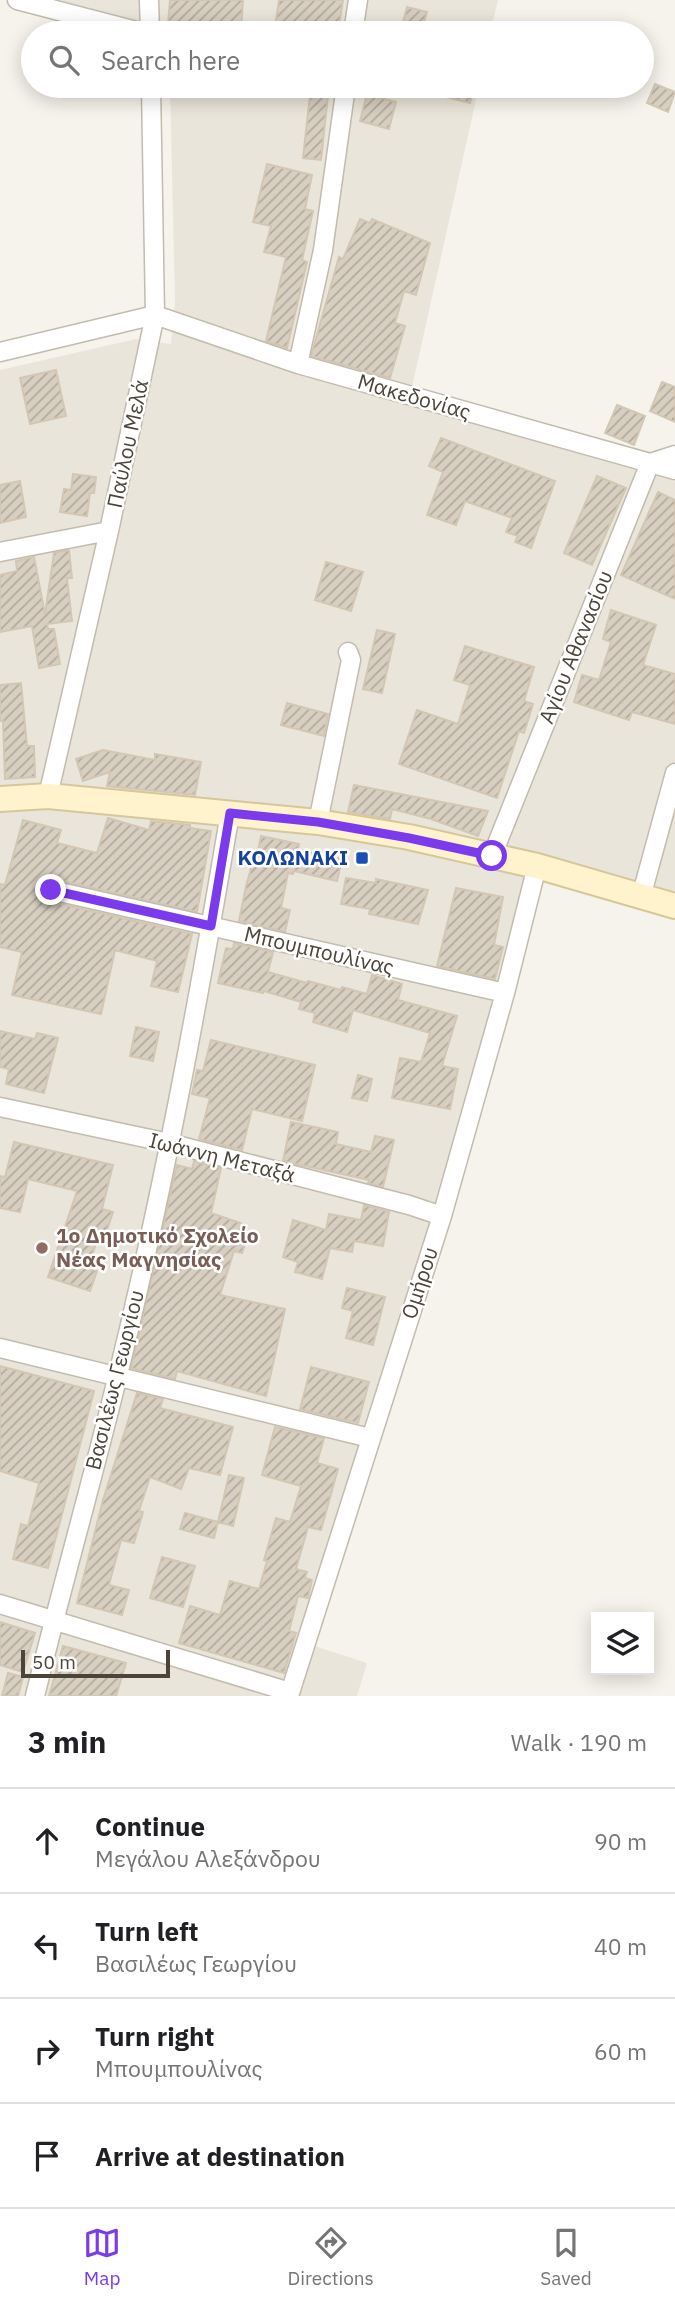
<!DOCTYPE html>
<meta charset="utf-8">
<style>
:root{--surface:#fff;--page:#f6f6f6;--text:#202124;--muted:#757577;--line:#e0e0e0;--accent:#7c3aed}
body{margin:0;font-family:"IBM Plex Sans",sans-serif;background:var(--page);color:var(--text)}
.controls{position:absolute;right:21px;bottom:21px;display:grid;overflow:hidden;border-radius:0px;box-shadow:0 4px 18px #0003}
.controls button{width:63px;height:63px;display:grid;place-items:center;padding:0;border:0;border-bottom:2px solid var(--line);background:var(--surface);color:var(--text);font:35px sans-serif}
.scale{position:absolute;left:21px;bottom:18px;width:149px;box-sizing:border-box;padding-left:7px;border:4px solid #4b4439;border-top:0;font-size:19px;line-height:24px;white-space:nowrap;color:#4b4439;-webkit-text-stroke:5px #fff;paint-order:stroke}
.stop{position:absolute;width:21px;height:21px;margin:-16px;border:5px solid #7c3aed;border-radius:50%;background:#fff}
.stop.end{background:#7c3aed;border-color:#fff;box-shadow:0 2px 7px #0008}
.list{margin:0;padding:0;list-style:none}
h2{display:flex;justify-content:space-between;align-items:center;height:91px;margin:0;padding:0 28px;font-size:30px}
h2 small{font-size:23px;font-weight:400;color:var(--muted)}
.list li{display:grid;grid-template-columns:46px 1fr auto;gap:21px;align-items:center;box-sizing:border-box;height:105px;padding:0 28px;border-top:2px solid var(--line)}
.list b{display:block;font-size:26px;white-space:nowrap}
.list p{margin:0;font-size:23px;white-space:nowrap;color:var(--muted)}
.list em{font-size:23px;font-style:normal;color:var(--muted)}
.icon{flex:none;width:38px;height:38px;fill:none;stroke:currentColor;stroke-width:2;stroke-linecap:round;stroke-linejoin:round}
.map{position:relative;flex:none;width:675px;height:1696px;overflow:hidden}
.search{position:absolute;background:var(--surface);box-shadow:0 4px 18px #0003;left:21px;right:21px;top:21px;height:77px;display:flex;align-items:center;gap:18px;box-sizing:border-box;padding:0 24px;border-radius:38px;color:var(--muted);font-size:26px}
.sheet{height:511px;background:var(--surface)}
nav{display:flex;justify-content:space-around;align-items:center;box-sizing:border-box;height:98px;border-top:2px solid var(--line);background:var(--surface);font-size:19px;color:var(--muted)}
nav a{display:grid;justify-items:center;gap:4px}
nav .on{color:var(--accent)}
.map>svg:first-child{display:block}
.residential{fill:#eae5da}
.building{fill:url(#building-hatch);stroke:#d3c7b4;stroke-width:2}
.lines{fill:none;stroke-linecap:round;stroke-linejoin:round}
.street-casing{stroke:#c2bbae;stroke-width:21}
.secondary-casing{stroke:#d6c79b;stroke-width:28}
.street{stroke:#fff;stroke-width:18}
.secondary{stroke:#fff3cd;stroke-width:24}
.route{stroke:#7c3aed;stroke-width:9}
.transit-dot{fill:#1a4fb4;stroke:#fff;stroke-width:2.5}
.education-dot{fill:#8d6e63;stroke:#fff;stroke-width:2.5}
.labels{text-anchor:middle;stroke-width:5;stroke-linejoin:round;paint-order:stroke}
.street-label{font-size:21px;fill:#4b4439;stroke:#fff}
.transit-label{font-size:21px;font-weight:bold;fill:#164399;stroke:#fff;text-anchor:end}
.education-label{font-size:21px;font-weight:bold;fill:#785e54;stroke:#fff;text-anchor:start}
</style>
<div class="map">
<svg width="675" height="1696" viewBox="0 0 675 1696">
<defs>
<pattern id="building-hatch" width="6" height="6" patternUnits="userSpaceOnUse" patternTransform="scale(1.75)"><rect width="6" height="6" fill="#d8cfc1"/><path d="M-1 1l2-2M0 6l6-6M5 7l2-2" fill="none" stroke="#b1aa9e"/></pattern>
</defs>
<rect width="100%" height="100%" fill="#f6f3ec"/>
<!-- residential -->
<path class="residential" d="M56,0H498L490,33H169L168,24L134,20Z
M170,86H479L412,387L675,461V907L535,865L428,1238L299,1641L367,1663L357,1696H0V370L136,339L171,344L175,303Z"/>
<!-- building -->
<path class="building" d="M170,0H243L241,30L226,29L225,33H218L202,32V26L168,24Z
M279,0H343L338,33H274Z
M407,7L427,12L421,33L401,30Z
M655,84L675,92L668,112L647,103Z
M311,86H329L321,160L303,158Z
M427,86H475L470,103L426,92Z
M367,94L396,102L389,129L360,121Z
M267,164L312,175L305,209L313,211L302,260L307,262L287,348L266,341L286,257L264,252L271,226L253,222Z
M360,219L370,223L372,219L430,243L416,295L404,291L395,323L405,326L390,378L311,356L339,257L343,259Z
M56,370L66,416L30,424L20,378Z
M662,382L675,387V422L650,411Z
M617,405L645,416L634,445L605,433Z
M441,438L555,481L531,548L515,542L518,536L506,532L512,518L465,501L456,525L427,515L443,472L429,466Z
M73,474L96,477L94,493H90L87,516L60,512L64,489L71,490Z
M597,476L626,488L592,565L564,553Z
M20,481L26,517L0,523V485Z
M658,492L675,500V599L621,575Z
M69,550L72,578H67L72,621L47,624L48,629H54L60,664L39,668L32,626L0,632V575L17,571L16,561L34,557L45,614L54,553Z
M326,562L363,572L351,611L315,600Z
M611,610L656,625L643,665L675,674V724L632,712L629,720L574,702L582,675L599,680L611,642L603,639Z
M377,630L395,634L382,693L363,689Z
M465,646L534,667L524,701L533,704L524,733L519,731L497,798L399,764L417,710L458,724L470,685L454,680Z
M21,683L27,746H34L35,777L5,779L3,721H0V685Z
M287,703L328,714L324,736L281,725Z
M103,750L155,760V754L201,762L195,795L107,786L110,772L83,781L76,759Z
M354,785L488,811L478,836L431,819L392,809L390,819L348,812Z
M108,818L149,830L151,821L190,825V828L211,831L197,912L54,879L42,883L40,894L48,901L192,934L178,992L151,986L157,961L115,950L101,1014L12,995L22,952L0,947V884L5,885L23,820L61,830L57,843L97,853Z
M261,836L299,844L298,850L342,859L337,881L294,871L293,874L288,873L281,908L290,910L285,932L239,921L246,886L252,865L255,866Z
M346,878L376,883V879L428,890L418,924L369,914L370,909L341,904Z
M456,888L503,897L494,945L503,947L495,979L437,966Z
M234,943L273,952L268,972L307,983L308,981L341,990L342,987L367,994L372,975L402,984L398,1000L457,1016L442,1066L458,1069L450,1109L392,1098L400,1058L421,1062L430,1033L353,1010L347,1032L313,1022L315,1013L299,1009L301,1002L264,991L263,993L218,983L226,948L233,949Z
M136,1027L159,1032L153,1061L130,1056Z
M0,1031L35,1039L37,1033L58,1038L44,1093L6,1084L9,1069L0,1067Z
M211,1040L315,1065L302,1121L252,1109L242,1150L199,1139L210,1098L192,1094L197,1070L203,1071Z
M358,1075L372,1079L367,1101L352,1098Z
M291,1122L338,1132L336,1144L371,1152L375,1136L394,1140L383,1187L368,1183L369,1180L283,1161Z
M14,1142L113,1165L102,1209L113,1212L106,1233L100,1231L88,1268L97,1271L90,1291L48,1277L77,1191L28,1179L20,1212L0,1208V1176L5,1177Z
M194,1161L221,1168L211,1213L243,1224L240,1234L246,1241L242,1253L234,1251L220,1295L285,1309L266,1396L177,1371L175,1379L131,1368L177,1165L192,1169Z
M364,1205L389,1212L383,1246L354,1241L352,1252L330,1248L322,1279L295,1272L298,1262L283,1257L293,1220L326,1230L329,1214L361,1220Z
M347,1288L385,1297L373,1345L346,1338L353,1311L342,1308Z
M0,1366L94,1391L48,1568L13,1559L21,1524L28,1526L39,1483L0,1471Z
M311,1367L369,1382L358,1423L300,1409Z
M137,1393L163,1399L160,1408L233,1427L220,1475L189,1468L181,1489L150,1477L139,1511L143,1512L134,1543L121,1540L109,1585L129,1590L122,1615L77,1603L103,1500Z
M275,1427L324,1438L317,1463L338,1469L321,1530L308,1527L296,1569L307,1572L305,1578L312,1580L308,1598L298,1596L289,1631L296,1633L284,1673L179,1643L190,1606L220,1615L230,1581L259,1589L267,1561L264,1560L276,1518L290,1522L301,1486L262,1475Z
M229,1475L244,1478L233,1526L218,1522Z
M185,1513L218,1522L214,1538L180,1529Z
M162,1557L195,1566L183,1607L150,1598Z
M0,1622L35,1633L23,1672L0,1665Z
M63,1646L126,1663L116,1696H49Z
M8,1673L23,1677L18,1696H2Z"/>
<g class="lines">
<!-- street casing -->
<g class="street-casing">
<path id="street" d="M17,0L144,33
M149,0L150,33
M353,33L358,0
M0,352L155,315L298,364L675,470
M298,364L323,250L346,86
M0,552L109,531
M48,796L109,531L155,315L151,86
M318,822L351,660L348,652
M492,856L650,463L675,455
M51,890L505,993
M641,897L675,773
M0,1107L169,1143L409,1205L442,1216
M0,1348L370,1438
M0,1604L290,1692
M35,1696C61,1590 91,1485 117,1379C163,1192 198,1003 230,813
M289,1696L442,1216L505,993L537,866"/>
</g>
<!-- secondary casing -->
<g class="secondary-casing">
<path id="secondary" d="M0,799L48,796L318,822L409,837L537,866L675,906"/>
</g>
<!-- street -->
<use href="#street" class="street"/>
<!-- secondary -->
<use href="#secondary" class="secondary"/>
</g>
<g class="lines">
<!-- route -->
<path class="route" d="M51,890L211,926L230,813L318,822L409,838L492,856"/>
</g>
<!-- markers -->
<rect class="transit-dot" x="355" y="851" width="14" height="14" rx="3.5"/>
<circle class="education-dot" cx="42" cy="1248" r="7"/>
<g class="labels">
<!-- street labels -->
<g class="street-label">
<text transform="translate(414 397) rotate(16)" y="7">Μακεδονίας</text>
<text transform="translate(128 444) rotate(-78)" y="7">Παύλου Μελά</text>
<text transform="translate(576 647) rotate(-68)" y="7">Αγίου Αθανασίου</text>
<text transform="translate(319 951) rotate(13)" y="7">Μπουμπουλίνας</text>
<text transform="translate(222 1158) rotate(14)" y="7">Ιωάννη Μεταξά</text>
<text transform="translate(420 1283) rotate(-72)" y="7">Ομήρου</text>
<text transform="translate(115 1380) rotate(-76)" y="7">Βασιλέως Γεωργίου</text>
</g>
<!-- transit labels -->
<g class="transit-label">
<text x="348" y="865">ΚΟΛΩΝΑΚΙ</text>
</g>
<!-- education labels -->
<g class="education-label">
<text x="56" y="1243">1ο Δημοτικό Σχολείο<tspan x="56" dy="24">Νέας Μαγνησίας</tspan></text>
</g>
</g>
</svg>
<div class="controls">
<button><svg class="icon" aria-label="layers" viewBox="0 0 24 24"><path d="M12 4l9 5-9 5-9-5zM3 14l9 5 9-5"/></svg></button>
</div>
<div class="scale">50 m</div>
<div class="stop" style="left:492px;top:856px"></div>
<div class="stop end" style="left:51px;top:890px"></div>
<div class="search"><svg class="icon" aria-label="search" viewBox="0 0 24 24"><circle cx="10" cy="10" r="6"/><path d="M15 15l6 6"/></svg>Search here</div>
</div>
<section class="sheet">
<h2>3 min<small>Walk · 190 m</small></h2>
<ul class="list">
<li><svg class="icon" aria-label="ahead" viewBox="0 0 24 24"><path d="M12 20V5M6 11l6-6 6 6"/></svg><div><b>Continue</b><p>Μεγάλου Αλεξάνδρου</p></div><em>90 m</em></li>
<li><svg class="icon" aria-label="left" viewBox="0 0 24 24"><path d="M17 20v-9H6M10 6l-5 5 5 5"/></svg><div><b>Turn left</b><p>Βασιλέως Γεωργίου</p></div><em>40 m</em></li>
<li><svg class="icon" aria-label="right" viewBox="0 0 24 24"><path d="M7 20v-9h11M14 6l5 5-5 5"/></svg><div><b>Turn right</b><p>Μπουμπουλίνας</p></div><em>60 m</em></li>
<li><svg class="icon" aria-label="arrive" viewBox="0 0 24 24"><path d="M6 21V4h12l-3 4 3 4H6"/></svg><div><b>Arrive at destination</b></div></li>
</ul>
</section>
<nav>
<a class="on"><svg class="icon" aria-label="map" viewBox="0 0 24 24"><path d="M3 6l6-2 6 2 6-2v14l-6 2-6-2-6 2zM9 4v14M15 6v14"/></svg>Map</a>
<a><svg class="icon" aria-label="directions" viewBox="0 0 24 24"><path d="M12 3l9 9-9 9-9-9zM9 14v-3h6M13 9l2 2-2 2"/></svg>Directions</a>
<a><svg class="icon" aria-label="saved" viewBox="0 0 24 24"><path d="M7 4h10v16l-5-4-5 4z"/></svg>Saved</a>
</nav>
